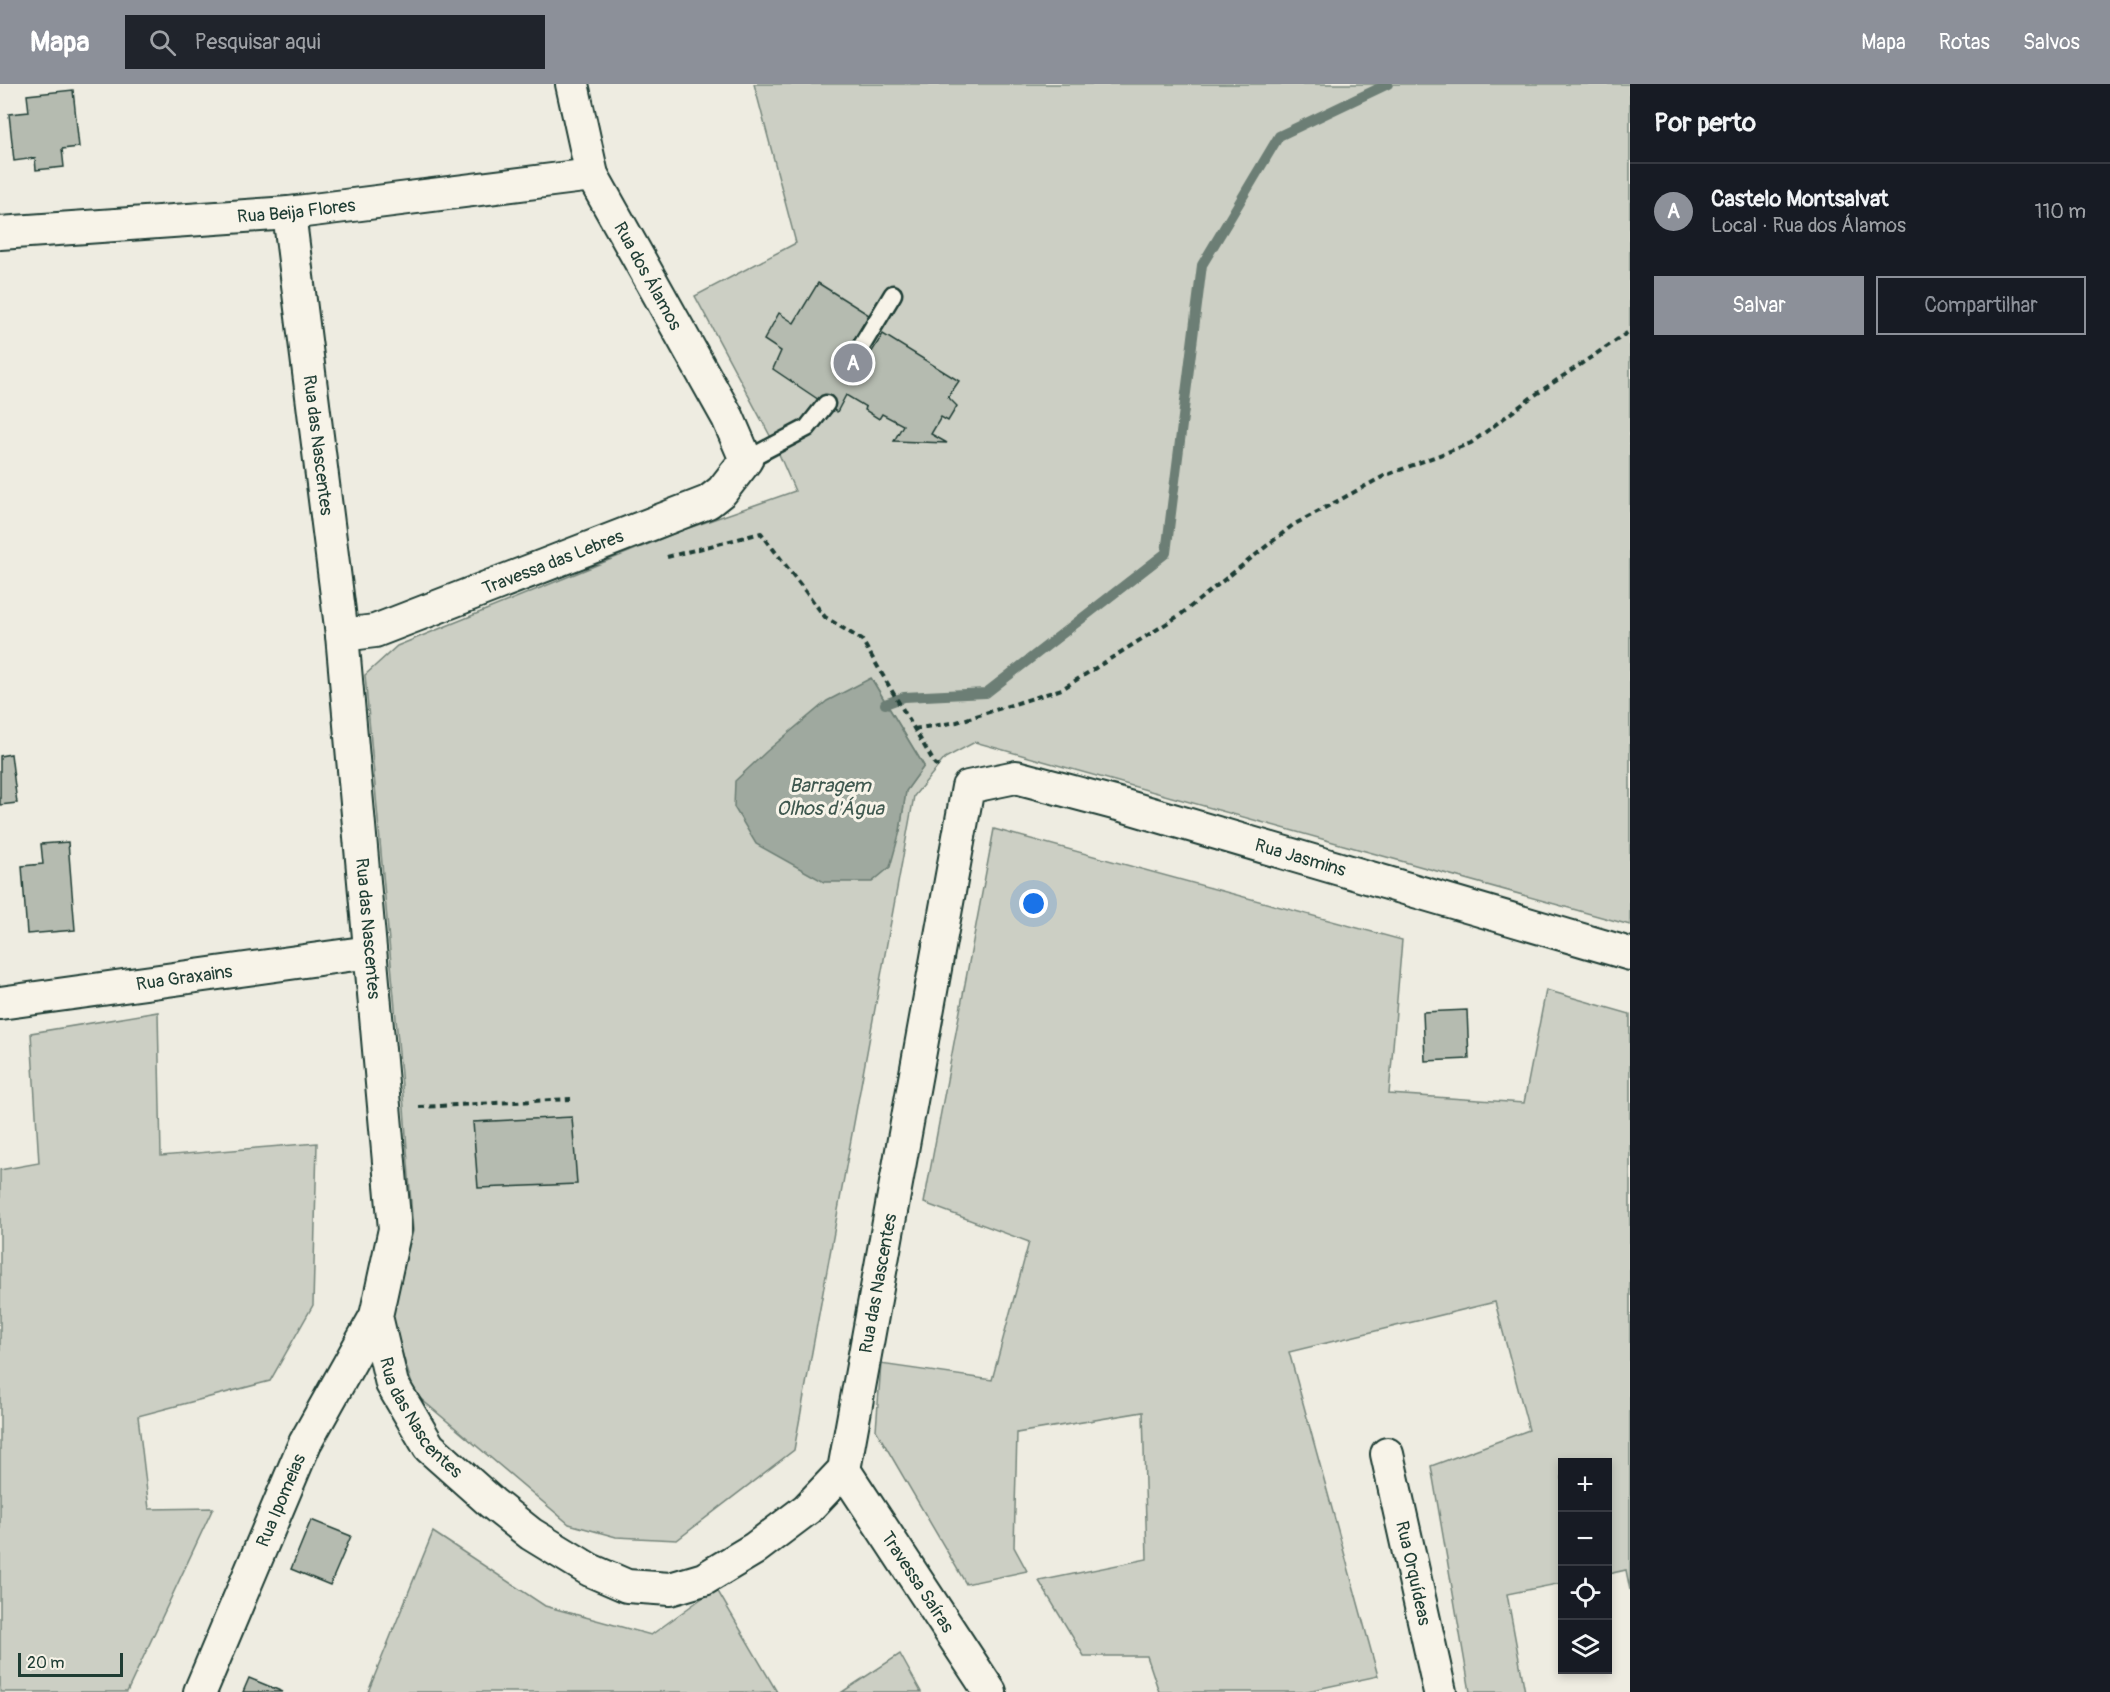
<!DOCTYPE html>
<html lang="pt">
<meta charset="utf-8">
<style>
:root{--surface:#171b24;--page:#20242c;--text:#f1f3f6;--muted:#9ea1a6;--line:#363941;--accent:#8c9099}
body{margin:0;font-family:Pangolin,sans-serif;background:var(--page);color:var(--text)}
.controls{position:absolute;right:18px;bottom:18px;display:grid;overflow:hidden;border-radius:0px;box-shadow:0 3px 9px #0003}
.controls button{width:54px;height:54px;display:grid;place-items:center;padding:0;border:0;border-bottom:2px solid var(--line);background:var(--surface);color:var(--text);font:30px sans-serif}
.scale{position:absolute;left:18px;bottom:15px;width:105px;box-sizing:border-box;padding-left:6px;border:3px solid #1f3d34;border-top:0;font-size:16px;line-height:21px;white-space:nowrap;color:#1f3d34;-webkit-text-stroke:4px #f7f3e8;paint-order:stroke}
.you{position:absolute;left:1034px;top:820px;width:21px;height:21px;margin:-15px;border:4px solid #fff;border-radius:50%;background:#1a73e8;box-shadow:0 0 0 9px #1a73e833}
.badge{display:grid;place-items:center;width:39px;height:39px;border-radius:50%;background:var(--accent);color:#fff;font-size:20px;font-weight:700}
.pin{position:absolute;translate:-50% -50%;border:3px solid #fff;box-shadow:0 2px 6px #0006}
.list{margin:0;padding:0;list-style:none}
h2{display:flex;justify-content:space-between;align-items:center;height:78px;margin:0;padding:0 24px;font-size:26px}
h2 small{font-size:20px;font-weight:400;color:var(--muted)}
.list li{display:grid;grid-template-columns:39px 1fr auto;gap:18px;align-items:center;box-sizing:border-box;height:96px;padding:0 24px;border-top:2px solid var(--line)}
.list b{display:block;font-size:22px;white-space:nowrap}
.list p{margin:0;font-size:20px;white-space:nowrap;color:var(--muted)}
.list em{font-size:20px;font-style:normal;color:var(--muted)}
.actions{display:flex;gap:12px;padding:18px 24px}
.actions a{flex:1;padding:14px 0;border:2px solid var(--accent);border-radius:0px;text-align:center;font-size:21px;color:var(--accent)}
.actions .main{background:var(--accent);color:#fff}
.icon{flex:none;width:33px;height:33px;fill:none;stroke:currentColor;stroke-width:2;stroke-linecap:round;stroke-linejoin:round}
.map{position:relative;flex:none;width:1630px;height:1608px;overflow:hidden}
header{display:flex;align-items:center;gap:36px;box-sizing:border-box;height:84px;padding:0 30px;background:var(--accent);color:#fff}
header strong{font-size:28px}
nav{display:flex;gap:33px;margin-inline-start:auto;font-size:21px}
.search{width:420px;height:54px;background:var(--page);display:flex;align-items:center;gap:15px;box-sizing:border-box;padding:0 21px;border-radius:0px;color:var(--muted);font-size:22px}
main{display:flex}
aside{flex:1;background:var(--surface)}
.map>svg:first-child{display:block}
.green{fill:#cccfc4;stroke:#76867c;stroke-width:1.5;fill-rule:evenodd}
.water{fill:#9fa99f;stroke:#6c7e74;stroke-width:1.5}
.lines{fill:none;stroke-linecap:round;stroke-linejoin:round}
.stream{stroke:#6c7e74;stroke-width:10}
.building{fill:#b5bbb0;stroke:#1f3d34;stroke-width:1.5}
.lane-casing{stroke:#1f3d34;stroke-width:21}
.street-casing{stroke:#1f3d34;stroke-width:36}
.path{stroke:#1f3d34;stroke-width:4;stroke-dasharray:6 4.5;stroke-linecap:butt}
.lane{stroke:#f7f3e8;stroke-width:16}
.street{stroke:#f7f3e8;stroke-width:32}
.labels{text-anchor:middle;stroke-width:6;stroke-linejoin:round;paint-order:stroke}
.street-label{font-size:18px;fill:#1f3d34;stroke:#f7f3e8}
.water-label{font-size:20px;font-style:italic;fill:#3f584f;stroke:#f7f3e8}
</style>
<header>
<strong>Mapa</strong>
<div class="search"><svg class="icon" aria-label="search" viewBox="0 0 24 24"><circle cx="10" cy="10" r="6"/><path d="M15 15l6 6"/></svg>Pesquisar aqui</div>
<nav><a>Mapa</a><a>Rotas</a><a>Salvos</a></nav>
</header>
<main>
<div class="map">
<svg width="1630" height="1608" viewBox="0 0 1630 1608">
<rect width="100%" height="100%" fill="#eeece1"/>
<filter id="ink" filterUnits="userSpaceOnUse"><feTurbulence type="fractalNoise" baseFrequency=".0167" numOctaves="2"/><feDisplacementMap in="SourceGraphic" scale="12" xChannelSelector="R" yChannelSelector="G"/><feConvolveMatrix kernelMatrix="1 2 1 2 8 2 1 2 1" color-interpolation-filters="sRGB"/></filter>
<g filter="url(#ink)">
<!-- green -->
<path class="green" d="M754,0H1630V841L975,658L945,674L914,712L794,1366L677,1456L616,1453L569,1440L415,1310L391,1233L413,1147L404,1024L365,591L397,562L683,446L795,407L775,361L695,212L796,159ZM871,594L924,682L906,707L900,747Z
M994,745L1402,856L1389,1010L1524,1019L1546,906L1630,930V1506L1626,1486L1608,1490V1378H1562V1499L1507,1510L1525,1608H1470L1431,1382L1529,1346L1495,1218L1289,1268L1378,1592L1303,1608H1159L1147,1572H1084L1039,1497L1147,1475L1143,1328L1017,1349L1014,1463L1027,1487L966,1500L876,1346L881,1280L992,1296L1029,1158L924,1119Z
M158,928L161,1072L317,1059L313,1221L270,1297L138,1332L149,1425L213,1424L127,1608H0V1086L39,1079L31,949Z
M433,1448L545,1522L651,1551L716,1504L777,1608H368Z
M900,1570L921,1608H842Z"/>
<!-- water -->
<path class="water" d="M871,594L924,682L906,707L900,747L890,783L872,798H824L756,760L734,723L735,697L767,667L827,617Z"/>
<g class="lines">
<!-- stream -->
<path class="stream" d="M885,620L904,613L986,609L1166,469L1202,181L1279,52L1388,0"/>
</g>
<!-- building -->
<path class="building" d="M73,6L79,63L62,65L64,83L36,86L35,74L14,77L9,30L29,28L27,11Z
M818,199L869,231L849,263L868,274L883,250L959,297L948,313L957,322L948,337L941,333L931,350L947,359L894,357L903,341L882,330L879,335L865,326L866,323L846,311L837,328L773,285L781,267L764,256L779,229L794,239Z
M11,670L17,719L0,721V672Z
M68,758L75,846L27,850L22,782L43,780L41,760Z
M1467,926L1469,975L1425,977L1423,928Z
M572,1033L577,1100L478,1104L473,1038Z
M311,1436L351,1452L330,1501L291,1485Z
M249,1594L283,1608H243Z"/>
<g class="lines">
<!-- lane casing -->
<g class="lane-casing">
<path id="lane" d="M858,268L893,210
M746,376L807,344L826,320"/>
</g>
<!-- street casing -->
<g class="street-casing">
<g id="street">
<path id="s1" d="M289,129L342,551L395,1145L376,1232L392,1300L429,1363L492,1419L531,1450L590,1486L627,1502L670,1505L704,1495L754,1465L807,1425L844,1386L968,703L1016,693L1118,720L1630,870"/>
<path id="s2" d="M0,149L289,129L592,91"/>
<path id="s3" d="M342,551L375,547L708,418L722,407L746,376L728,334L592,91L572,0"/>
<path id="s4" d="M0,919L370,868"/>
<path id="s5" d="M1387,1370L1440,1608"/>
<path id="s6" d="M844,1386L990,1608"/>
<path id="s7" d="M200,1608L305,1359L376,1232"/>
</g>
</g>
<!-- path -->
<path class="path" d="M667,473L761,449L825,533L862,556L935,680L942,684
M914,645L957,638L1062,605L1180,531L1293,441L1384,392L1471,359L1532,313L1630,247
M419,1023L571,1015"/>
<!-- lane -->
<use href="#lane" class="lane"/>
<!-- street -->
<use href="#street" class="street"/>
</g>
</g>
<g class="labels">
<!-- street labels -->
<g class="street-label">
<text dy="6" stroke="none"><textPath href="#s2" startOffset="297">Rua Beija Flores</textPath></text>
<text transform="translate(648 192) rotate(61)" y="6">Rua dos Álamos</text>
<text dy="6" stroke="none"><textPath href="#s1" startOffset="234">Rua das Nascentes</textPath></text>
<text dy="6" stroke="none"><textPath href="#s3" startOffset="224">Travessa das Lebres</textPath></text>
<text dy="6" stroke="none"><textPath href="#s1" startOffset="2793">Rua Jasmins</textPath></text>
<text dy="6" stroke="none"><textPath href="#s1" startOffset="720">Rua das Nascentes</textPath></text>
<text dy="6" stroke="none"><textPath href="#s4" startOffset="186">Rua Graxains</textPath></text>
<text dy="6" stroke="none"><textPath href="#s1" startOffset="1944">Rua das Nascentes</textPath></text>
<text dy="6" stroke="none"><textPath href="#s1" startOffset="1224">Rua das Nascentes</textPath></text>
<text dy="6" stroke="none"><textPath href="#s7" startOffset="208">Rua Ipomeias</textPath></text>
<text dy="6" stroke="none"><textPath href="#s5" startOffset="122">Rua Orquídeas</textPath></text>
<text dy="6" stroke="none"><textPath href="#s6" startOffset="134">Travessa Saíras</textPath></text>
</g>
<!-- water labels -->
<g class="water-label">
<text x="830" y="708">Barragem<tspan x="830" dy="23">Olhos d'Água</tspan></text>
</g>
</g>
</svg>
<div class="controls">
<button>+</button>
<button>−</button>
<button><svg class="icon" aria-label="locate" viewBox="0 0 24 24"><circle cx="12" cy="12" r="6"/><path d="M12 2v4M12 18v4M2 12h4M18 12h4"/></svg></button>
<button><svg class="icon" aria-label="layers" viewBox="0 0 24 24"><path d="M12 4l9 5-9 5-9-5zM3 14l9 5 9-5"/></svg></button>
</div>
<div class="scale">20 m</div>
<div class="you"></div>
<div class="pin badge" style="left:853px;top:279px">A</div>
</div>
<aside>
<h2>Por perto<small></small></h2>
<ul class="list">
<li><span class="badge">A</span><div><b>Castelo Montsalvat</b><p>Local · Rua dos Álamos</p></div><em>110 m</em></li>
</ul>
<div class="actions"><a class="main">Salvar</a><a>Compartilhar</a></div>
</aside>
</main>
